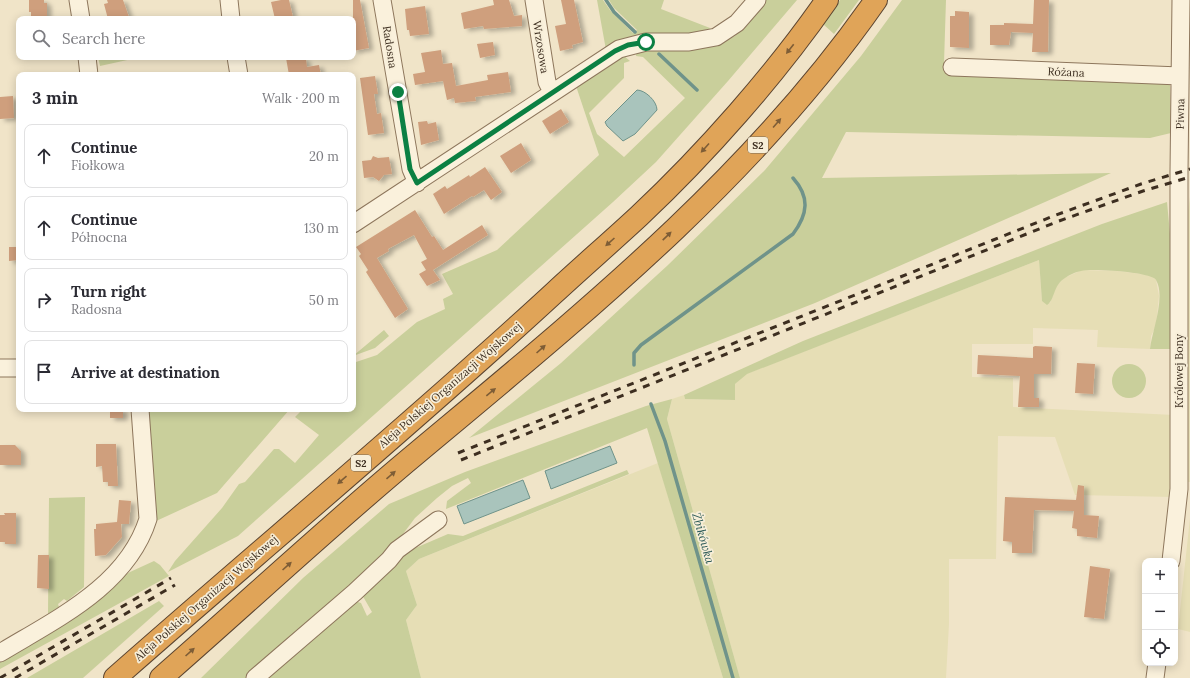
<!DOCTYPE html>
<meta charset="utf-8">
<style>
:root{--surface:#fff;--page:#f7f7f7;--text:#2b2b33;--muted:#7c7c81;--line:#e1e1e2}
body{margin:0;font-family:Lora,serif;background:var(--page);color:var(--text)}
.controls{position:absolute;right:12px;bottom:12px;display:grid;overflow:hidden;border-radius:8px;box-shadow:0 2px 10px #0003}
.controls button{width:36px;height:36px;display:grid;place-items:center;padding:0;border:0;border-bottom:1px solid var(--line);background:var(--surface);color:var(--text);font:20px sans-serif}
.stop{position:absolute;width:12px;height:12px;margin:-9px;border:3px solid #0b8043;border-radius:50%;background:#fff}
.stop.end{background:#0b8043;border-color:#fff;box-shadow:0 1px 4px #0008}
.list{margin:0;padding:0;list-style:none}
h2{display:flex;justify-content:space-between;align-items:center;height:52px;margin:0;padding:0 16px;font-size:17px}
h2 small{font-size:13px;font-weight:400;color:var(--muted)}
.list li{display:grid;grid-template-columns:26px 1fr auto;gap:12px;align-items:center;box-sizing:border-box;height:64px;margin:0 8px 8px;padding:0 8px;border:1px solid var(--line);border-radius:8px}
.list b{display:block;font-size:15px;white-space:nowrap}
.list p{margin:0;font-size:13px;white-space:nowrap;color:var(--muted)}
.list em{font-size:13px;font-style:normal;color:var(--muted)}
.icon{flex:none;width:22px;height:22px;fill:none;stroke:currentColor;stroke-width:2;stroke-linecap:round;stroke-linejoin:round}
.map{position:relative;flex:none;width:1190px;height:678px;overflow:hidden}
.search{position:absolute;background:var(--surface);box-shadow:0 2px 10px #0003;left:16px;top:16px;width:340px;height:44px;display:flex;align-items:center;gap:10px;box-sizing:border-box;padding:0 14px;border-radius:8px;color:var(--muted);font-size:15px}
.panel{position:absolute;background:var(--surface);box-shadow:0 2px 10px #0003;left:16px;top:72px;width:340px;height:340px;border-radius:8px}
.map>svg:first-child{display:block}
.farmland{fill:#e6deb5}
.green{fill:#c9cf9b}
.water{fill:#a9c4bc;stroke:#6f938a}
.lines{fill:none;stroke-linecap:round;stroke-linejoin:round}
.stream{stroke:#6f938a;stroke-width:3.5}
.building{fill:#cf9f7d;filter:url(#shadow)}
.minor-casing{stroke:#8d765c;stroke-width:19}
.highway-casing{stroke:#5b4430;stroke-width:24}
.minor{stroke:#faf1dc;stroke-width:17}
.highway{stroke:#e0a458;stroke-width:22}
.rail{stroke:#3d2e20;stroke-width:3;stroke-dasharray:7 7;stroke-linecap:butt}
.oneway{fill:#7e5d36}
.route{stroke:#0b8043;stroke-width:5}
.labels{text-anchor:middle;stroke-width:3.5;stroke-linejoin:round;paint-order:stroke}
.shield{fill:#f7eed8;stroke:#756857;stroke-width:1}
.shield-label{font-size:10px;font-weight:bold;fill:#3d2e20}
.street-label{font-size:11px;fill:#3d2e20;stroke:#f7eed8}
.water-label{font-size:12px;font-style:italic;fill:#2f5d5a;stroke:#f7eed8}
</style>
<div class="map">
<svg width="1190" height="678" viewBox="0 0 1190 678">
<defs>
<filter id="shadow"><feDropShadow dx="4.5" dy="2.5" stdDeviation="2" flood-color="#0004"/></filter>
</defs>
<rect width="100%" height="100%" fill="#f0e4c8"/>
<!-- farmland -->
<path class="farmland" d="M1190,197V482H1185V232Z
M1039,260L1042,301L1050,303L1056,286L1064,278L1082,270L1117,271L1151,275L1156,280L1159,296L1156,326L1151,336L1150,349L1097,347L1098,330L1033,328V344H972V377L1013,378V407L1174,415L1173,497L1075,495L1055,437L998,436L996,559H949V624L946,678H740L667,419L672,399L684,395L685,399L735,400V384L746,374Z
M658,463L723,678H421L406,620L417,605L406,571L419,559Z
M1190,518V632L1178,629Z"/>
<!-- green -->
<path class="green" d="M597,0H603L610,10L633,33L637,30L614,8L609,0H664L661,9L710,28L705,34L606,50Z
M765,0H797L728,81L656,162L613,202L238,536L168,572L175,561L222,508L239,484L245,482L274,449H279L295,463L319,435L295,417L303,409H353V363L377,355L417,322L445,309L443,299L453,294L442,274L497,250L599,155L576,86L623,55L630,61L624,63V78L589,113L597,134L624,157L685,98L643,57L636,56L637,50L719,44L735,36Z
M840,0H859L834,34L823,24Z
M902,0H946L944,63L946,72L1170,82L1171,133L1150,138L846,132L822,178L1111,173L815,303L469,438L561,363L668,265L765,170L861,56Z
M98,57H141L100,66Z
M1167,202L1172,255L1174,349H1150C1152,331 1166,297 1156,280C1152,272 1091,268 1081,271C1076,272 1069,275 1065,278C1053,285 1055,300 1047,305L1042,301L1039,260L747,374L735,384V400L685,399L684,395L803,341L1102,224Z
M384,330L389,336L375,348L353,356Z
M1112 381a17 17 0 1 1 34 0a17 17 0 1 1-34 0Z
M672,399L667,419L740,678H723L647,428L446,509L447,501L471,483L468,478L452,486L437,498L415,518L382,562L248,678H201L303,578L389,504L465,472L646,406Z
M146,409H290L217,493L154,522Z
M627,470L629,474L419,559L406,571L417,605L406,620L421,678H263L355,601L361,603L367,616L372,612L361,593L399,555L448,534L463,536Z
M85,497L84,587L67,601L64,599L58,604L59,607L48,614L49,498Z
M154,561L160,565L169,576L0,669V662L119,579L130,572Z
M159,601L164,606L83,678H27Z"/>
<!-- water -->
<path class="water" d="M637,90C645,90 657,101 657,110L635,134L623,141L607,126L605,122Z
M610,446L617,463L551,489L545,471Z
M523,480L530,498L464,524L457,506Z"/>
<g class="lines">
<!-- stream -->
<path class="stream" d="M606,0L614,12L635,32
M659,54L697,90
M634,365V353L641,345L793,234C808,214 810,197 793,178
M651,404L665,441L733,678"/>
</g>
<!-- building -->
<path class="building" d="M29,0H44V3H47V18H31V12H29Z
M107,0H123L129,17L108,19L104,4L108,3Z
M281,0H289L293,17L275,19L271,2Z
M353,0H360L369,48L353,51Z
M493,0H509L514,16L522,15V26L484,29L483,26L464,29L461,13L494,5Z
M561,0H574L583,42L572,45L573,48L560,51L555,26L566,24Z
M1034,0H1049L1048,52H1032L1033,33L1011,32L1009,45H990V25H1004V23L1033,24Z
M425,6L429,34L410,36L409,30H407L405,9Z
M955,11L969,12V48L950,47V16H955Z
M493,42L495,55L480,58L477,44Z
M441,50L443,64L452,63L456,86L488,80L487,75L508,72L511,92L475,97L476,101L455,103L454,98L447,100L443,81L415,85L413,74L425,72L421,53Z
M303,57V60L306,59L307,67L319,65L321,75H289L286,58Z
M375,76L378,94H374L377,114L381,113L384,133L368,135L360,78Z
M13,96L14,118L0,119V97Z
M561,109L569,122L550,134L542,121Z
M427,121L428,124L436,122L439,140L421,145L418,122Z
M521,143L531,160L511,173L500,156Z
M373,156L378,158L389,157L392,174L384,175L379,181L373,177L364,178L362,161L371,160Z
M485,167L502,192L491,200L484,190L473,197L472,196L444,214L433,194L445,186L447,189L469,175L470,177Z
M415,210L432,237L434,236L443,250L482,225L488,235L433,270L440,280L427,286L419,274L426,270L421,262L427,259L414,235L388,249L389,251L377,258L408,309L395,318L366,272L368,270L359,256L361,254L356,247Z
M9,247H19V260L9,261Z
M1035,346L1052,347L1051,374H1034V398H1039V407H1018L1020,376L977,374L978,355L1033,358V347Z
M1077,363L1095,364L1093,394L1075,393Z
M110,409H123V418H110Z
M96,444H116L118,486H108V482H103L102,466L96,467Z
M0,445H15L21,451V465H0Z
M1078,485L1084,486V515L1099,516L1097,538L1077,536V529L1072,528L1074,511L1034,510L1032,553H1012V542L1003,541L1005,497L1076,500Z
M119,500L131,501L129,524H121L122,537L106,555L95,556L94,529H96V524L117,522Z
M4,513H16V544H5V542H0V515H5Z
M38,555H49V589L37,588Z
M1090,566L1110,569L1104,619L1084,617Z"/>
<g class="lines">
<!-- minor casing -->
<g class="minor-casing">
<path id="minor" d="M78,0L81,19
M229,0L231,19
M382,0L411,169L417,183
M534,0L547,82L552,92
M87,57L89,75
M236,57L239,75
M952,67L1180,76
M353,224L619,49L646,42H689L716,37L737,23L757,0
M0,368H19
M1171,561L1179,489V172L1181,0
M0,653C56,619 127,586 148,519L140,409
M255,678L355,592L389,560L397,550L438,520
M1155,678L1157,663"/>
</g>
<!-- highway casing -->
<g class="highway-casing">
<path id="highway" d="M115,678C261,549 411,425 554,293C582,267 611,242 639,216C705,154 775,75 827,0
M161,678C247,603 330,525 418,452C582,315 753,177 876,0"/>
</g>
<!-- minor -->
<use href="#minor" class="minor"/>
<!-- highway -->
<use href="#highway" class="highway"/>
<!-- rail -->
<path class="rail" d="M458,453L1056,215L1141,184L1190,169
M461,460L1059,221L1143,191L1190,177
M0,678L171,578
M15,678L175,585"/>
</g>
<!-- one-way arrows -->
<defs><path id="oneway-solid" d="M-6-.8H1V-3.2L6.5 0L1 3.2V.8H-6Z"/></defs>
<g class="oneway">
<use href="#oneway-solid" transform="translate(790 49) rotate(128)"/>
<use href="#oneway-solid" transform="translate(777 123) rotate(-49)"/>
<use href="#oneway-solid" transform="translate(705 148) rotate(132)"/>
<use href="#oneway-solid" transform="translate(667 236) rotate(-44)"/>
<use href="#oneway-solid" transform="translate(610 242) rotate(138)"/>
<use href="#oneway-solid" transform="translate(541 349) rotate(-42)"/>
<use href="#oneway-solid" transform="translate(491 392) rotate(-39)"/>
<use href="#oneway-solid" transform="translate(391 475) rotate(-41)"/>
<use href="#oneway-solid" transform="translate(342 480) rotate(139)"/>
<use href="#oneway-solid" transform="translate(287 566) rotate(-42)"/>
<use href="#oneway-solid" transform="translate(190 652) rotate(-42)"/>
</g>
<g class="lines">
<!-- route -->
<path class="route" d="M398,92L410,169L417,183L615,51L628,45L646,42"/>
</g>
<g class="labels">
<!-- shield labels -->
<g class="shield">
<rect x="748" y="137" width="20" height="16" rx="3"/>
<rect x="351" y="455" width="20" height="16" rx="3"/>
</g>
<g class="shield-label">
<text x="758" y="149">S2</text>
<text x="361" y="467">S2</text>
</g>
<!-- street labels -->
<g class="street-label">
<text transform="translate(390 47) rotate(81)" y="4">Radosna</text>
<text transform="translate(541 47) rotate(81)" y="4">Wrzosowa</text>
<text transform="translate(1066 72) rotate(2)" y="4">Różana</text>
<text transform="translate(1180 114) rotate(-89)" y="4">Piwna</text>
<text transform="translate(1179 371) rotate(-90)" y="4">Królowej Bony</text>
<text transform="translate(450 385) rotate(-41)" y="4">Aleja Polskiej Organizacji Wojskowej</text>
<text transform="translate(206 598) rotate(-41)" y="4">Aleja Polskiej Organizacji Wojskowej</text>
</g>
<!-- water labels -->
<g class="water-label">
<text transform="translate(703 538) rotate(74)" y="4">Żbikówka</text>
</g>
</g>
</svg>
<div class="controls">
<button>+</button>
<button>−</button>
<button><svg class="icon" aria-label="locate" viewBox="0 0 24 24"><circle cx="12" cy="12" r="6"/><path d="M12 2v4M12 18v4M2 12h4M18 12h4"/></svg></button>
</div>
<div class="stop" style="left:646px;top:42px"></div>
<div class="stop end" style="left:398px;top:92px"></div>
<div class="search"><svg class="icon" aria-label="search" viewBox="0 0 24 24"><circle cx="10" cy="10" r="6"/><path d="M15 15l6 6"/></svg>Search here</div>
<section class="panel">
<h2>3 min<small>Walk · 200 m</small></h2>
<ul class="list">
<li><svg class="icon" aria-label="ahead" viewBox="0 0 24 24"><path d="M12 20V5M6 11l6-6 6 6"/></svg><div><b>Continue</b><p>Fiołkowa</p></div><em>20 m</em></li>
<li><svg class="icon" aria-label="ahead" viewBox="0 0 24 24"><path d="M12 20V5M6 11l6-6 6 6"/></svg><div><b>Continue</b><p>Północna</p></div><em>130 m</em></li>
<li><svg class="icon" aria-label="right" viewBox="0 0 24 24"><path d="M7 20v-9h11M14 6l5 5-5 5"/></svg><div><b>Turn right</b><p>Radosna</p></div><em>50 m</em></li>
<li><svg class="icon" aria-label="arrive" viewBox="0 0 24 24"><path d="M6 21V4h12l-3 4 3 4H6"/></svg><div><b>Arrive at destination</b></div></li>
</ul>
</section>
</div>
